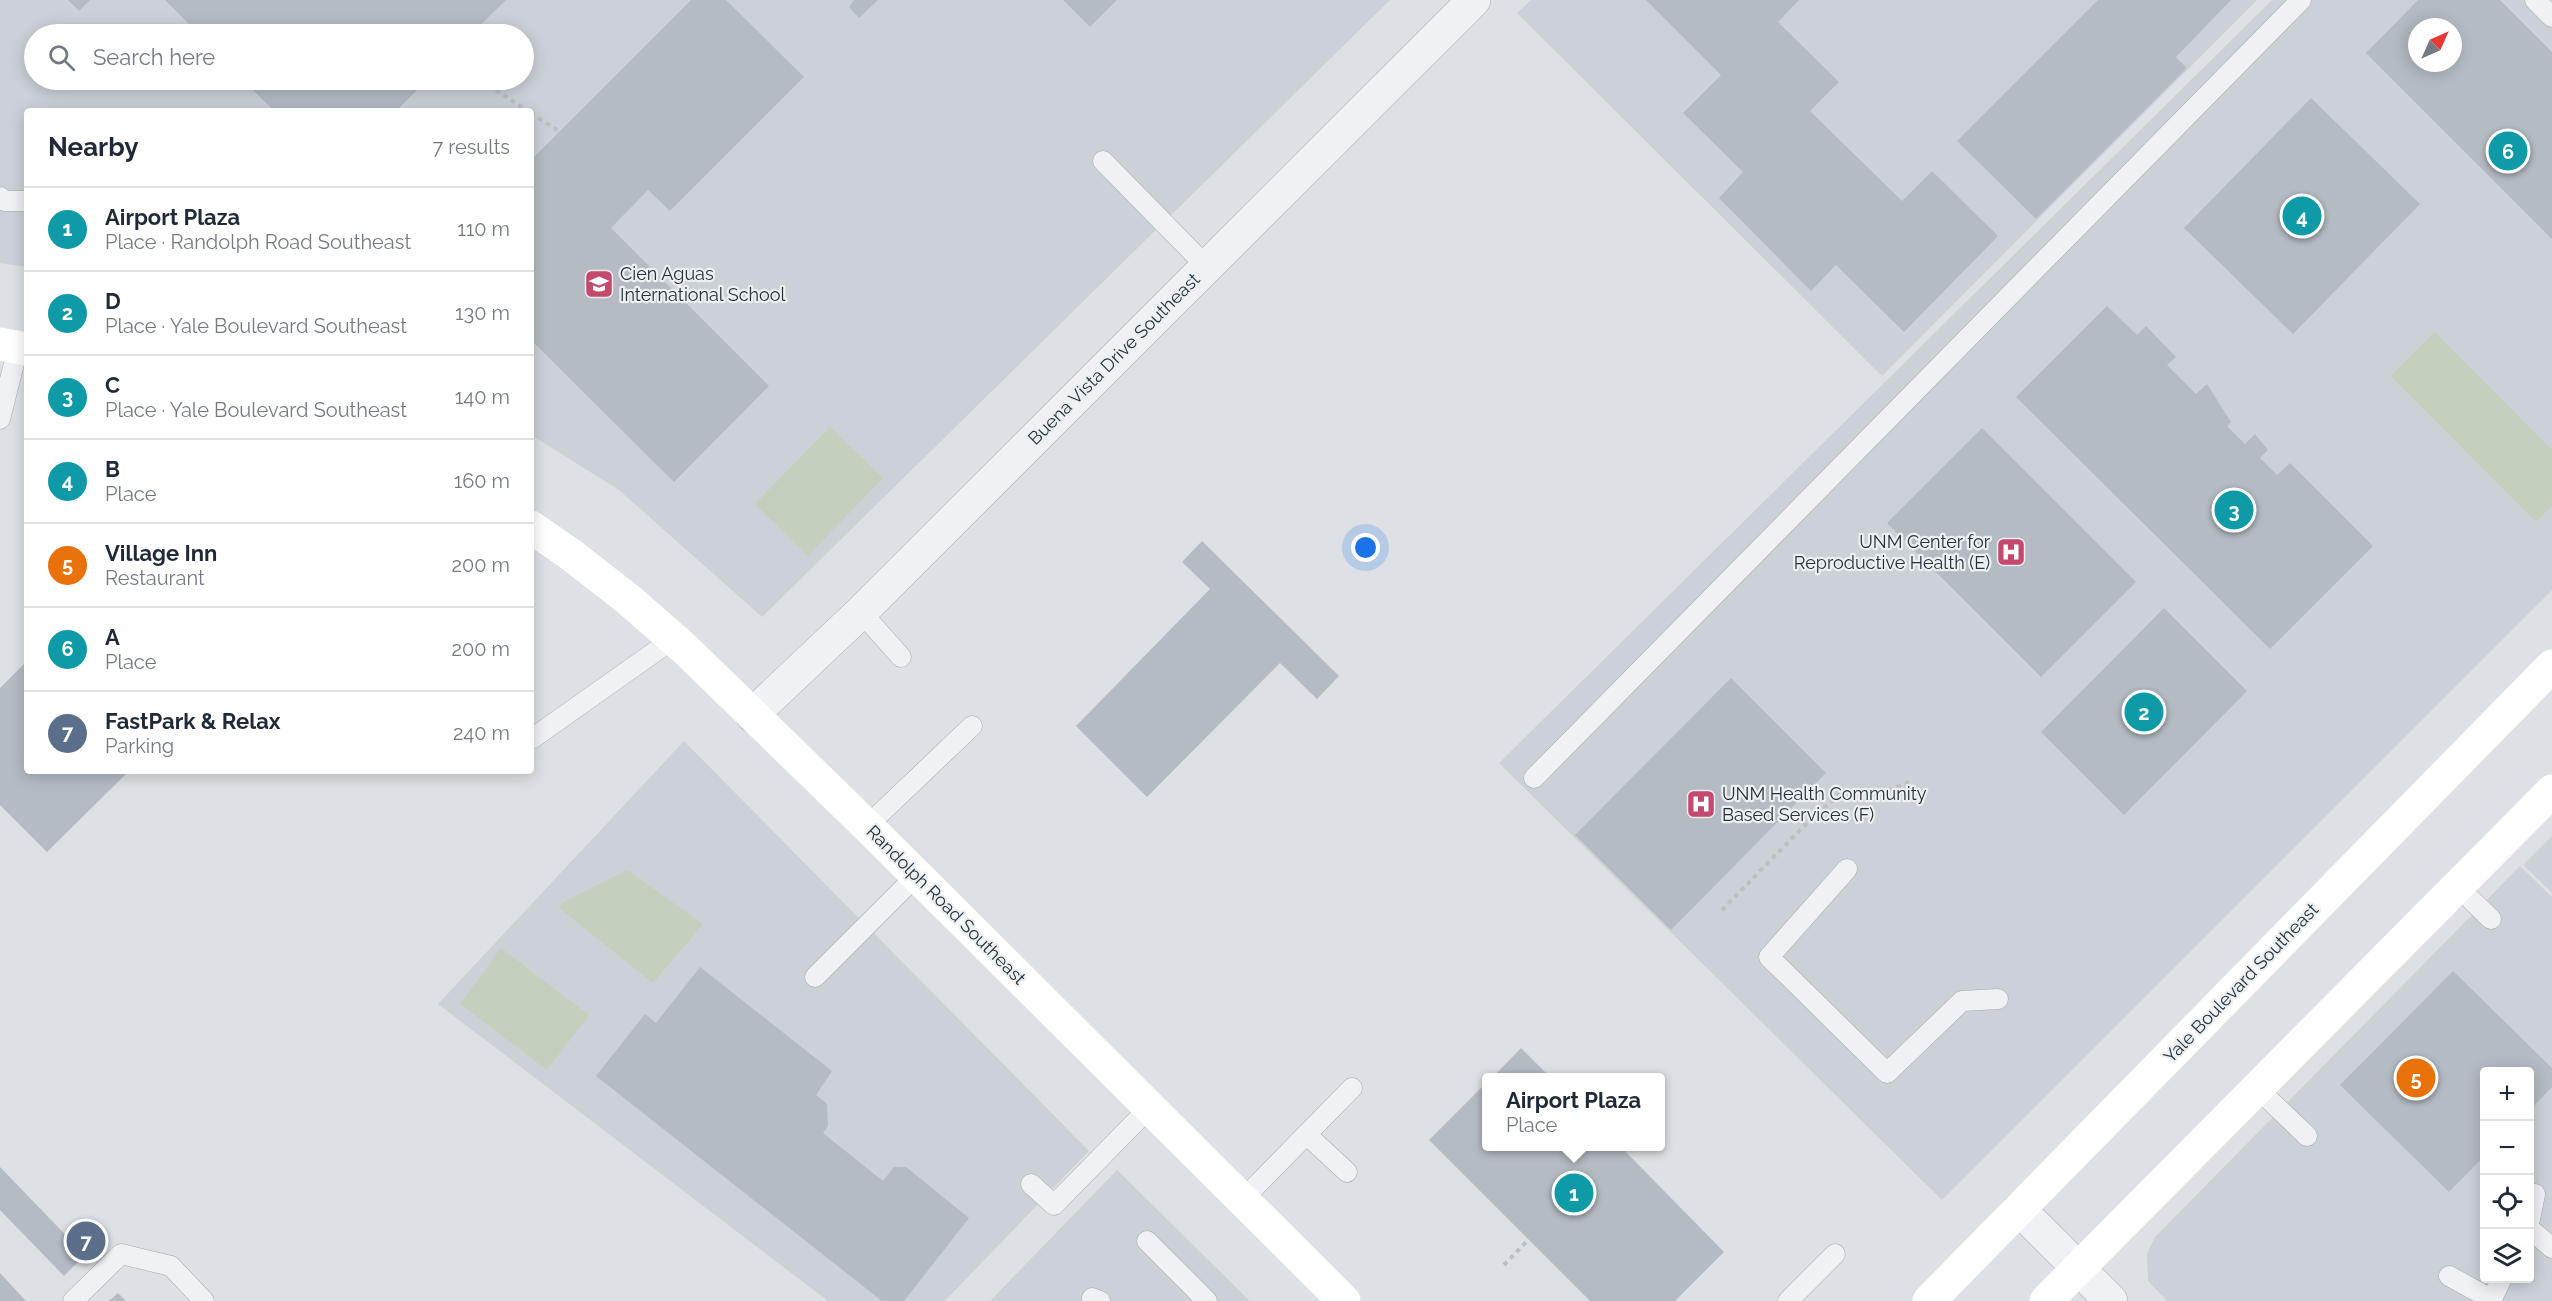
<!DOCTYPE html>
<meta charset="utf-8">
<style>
:root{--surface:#fff;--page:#f6f6f7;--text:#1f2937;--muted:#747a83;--line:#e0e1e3;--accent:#c3496d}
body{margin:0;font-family:Raleway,sans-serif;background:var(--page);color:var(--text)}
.controls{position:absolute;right:18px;bottom:18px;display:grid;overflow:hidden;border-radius:6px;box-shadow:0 3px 15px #0003}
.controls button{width:54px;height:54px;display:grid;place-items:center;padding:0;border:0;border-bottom:2px solid var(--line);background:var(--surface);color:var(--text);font:30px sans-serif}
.compass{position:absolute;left:2408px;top:18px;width:54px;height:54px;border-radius:50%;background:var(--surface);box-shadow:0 3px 15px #0003;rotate:45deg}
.you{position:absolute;left:1366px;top:548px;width:21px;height:21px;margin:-15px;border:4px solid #fff;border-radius:50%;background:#1a73e8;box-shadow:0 0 0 9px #1a73e833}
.badge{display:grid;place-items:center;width:39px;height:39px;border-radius:50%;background:var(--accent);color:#fff;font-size:20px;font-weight:700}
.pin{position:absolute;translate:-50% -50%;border:3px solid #fff;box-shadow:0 2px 6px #0006}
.popup{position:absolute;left:1482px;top:1073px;width:183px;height:78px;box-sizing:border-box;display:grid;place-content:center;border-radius:6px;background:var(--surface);filter:drop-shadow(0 2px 4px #0005);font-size:20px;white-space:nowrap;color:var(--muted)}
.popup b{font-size:22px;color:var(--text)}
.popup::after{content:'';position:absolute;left:50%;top:100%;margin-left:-12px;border:12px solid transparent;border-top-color:var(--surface)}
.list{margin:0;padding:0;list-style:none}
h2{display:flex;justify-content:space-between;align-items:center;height:78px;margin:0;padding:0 24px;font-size:26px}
h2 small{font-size:20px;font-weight:400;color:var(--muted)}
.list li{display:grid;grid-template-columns:39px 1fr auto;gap:18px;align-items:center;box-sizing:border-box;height:84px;padding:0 24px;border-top:2px solid var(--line)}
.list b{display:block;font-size:22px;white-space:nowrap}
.list p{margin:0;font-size:20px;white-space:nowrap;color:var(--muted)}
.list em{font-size:20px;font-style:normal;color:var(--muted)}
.icon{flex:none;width:33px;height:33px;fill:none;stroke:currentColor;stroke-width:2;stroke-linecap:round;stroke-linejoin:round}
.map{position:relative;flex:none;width:2552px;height:1301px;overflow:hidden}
.search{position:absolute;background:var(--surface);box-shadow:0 3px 15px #0003;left:24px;top:24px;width:510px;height:66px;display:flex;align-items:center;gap:15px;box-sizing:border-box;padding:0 21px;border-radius:33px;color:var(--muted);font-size:22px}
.panel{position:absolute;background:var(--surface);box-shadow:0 3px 15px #0003;left:24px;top:108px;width:510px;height:666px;border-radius:6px}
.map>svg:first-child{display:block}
.built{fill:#cbd1d7;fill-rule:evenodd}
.green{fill:#c5cfbe}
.building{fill:#b4bbc2;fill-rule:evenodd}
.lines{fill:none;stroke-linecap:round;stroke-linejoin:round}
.service-casing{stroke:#a3a9af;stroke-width:21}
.minor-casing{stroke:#a3a9af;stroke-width:34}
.path{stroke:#bbbfc4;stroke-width:4;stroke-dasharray:4.5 4.5;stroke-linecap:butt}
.service{stroke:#eff1f4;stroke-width:20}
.minor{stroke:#eff1f4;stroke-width:33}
.secondary{stroke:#fff;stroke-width:33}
.labels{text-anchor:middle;stroke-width:4.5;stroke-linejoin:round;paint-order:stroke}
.poi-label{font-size:18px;fill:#27313b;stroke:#ecf0f3;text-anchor:start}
.street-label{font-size:18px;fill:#27313b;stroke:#ecf0f3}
</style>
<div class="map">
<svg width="2552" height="1301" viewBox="0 0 2552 1301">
<rect width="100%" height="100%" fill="#dde1e5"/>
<!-- built -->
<path class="built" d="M0,0H1390L762,617L619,490L531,435V111H27V267L0,263ZM34,34H524V80H34Z
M1531,0H2257L1882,376L1517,13Z
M2272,0H2541L2552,11V590L1942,1200L1499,763ZM2417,27H2453V63H2417Z
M684,741L1089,1151L945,1301H828L438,1004Z
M2552,836V893L2523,865Z
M2520,866L2552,897V1301H2167L2148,1281L2147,1254L2155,1237ZM2484,1072H2530V1278H2484Z
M1117,1170L1250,1301H990Z"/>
<!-- green -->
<path class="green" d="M2435,332L2552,450V506L2536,522L2391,376Z
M830,427L883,478L808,556L755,504Z
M627,870L703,924L653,983L559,908L563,902Z
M501,948L589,1015L547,1070L460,1004Z"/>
<!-- building -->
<path class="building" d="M68,0H90L79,11Z
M165,0H506L471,34H199Z
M691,0H726L804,77L670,211L648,190L611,228L769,386L674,482L531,340V160Z
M854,0H878L859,18L849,7Z
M1063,0H1117L1090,27Z
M1646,0H1799L1778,22L1839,82L1810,111L1902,201L1932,171L1998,236L1904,332L1836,265L1811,291L1719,198L1743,172L1683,113L1721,75Z
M2098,0H2231L2176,57L2187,68L2036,219L1957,141Z
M2418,0H2500L2552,52V239L2366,53ZM2417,27H2453V63H2417Z
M243,80H427L396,111H274Z
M2311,98L2420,204L2293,334L2184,228Z
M2107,306L2137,335L2146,326L2176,357L2167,365L2196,394L2207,384L2231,422L2227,426L2245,444L2255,434L2268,450L2260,458L2277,475L2290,463L2373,546L2270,649L2016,397Z
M1982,428L2136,582L2041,677L1887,523Z
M1202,541L1339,676L1317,699L1280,663L1147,797L1076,726L1210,589L1182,562Z
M2164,608L2247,691L2124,815L2041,732Z
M27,661V771H129L47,852L0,805V688Z
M1731,678L1826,773L1671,930L1575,835Z
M700,967L832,1071L816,1095L827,1104L828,1126L823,1133L883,1181L894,1167H906L969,1218L904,1301H882L596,1076L645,1014L656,1023Z
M2453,971L2552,1068V1087L2530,1110V1072H2484V1156L2449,1192L2340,1085Z
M1521,1048L1551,1078H1492Z
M1487,1082V1146H1620L1724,1252L1675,1301H1590L1429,1140Z
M0,1167L85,1255L64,1276L0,1210Z
M0,1273L26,1301H0Z
M118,1293L126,1301H109Z"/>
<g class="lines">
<!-- service casing -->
<g class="service-casing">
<path id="service" d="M2535,0L2552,17
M1103,161L1207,267
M0,197L5,201H27
M0,419L18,348
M861,612L901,657
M533,738L673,639
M1534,778L2301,0
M867,826L972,726
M1847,869L1769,957L1887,1073L1962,1001L1998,999
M2458,887L2491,919
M815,977L916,876
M2257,1088L2307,1136
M1307,1135L1347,1172
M1031,1184L1054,1205L1149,1108
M1243,1199L1352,1088
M2530,1219L2535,1194
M2530,1229L2552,1248
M1147,1241L1207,1301
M2449,1276L2491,1299
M1092,1298L1100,1301
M73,1301L121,1254L171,1266L204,1301
M1788,1301L1835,1254
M2491,1301L2502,1278"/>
</g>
<!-- minor casing -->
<g class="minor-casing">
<path id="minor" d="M752,715L861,612L1474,0
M2019,1209L2111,1301"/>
</g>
<!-- path -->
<path class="path" d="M481,80L528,111
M531,113L560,132
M1722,910L1805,825L1844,790C1869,797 1887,792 1909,782
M1504,1265L1528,1240"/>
<!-- service -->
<use href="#service" class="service"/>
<!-- minor -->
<use href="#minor" class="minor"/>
<!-- secondary -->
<path class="secondary" d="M0,344L27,349
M531,527L570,554L629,600L685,649L867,826L1344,1301
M1929,1301L2552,666
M2046,1301L2552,791"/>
</g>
<!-- icons -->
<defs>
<g id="school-square" transform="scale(1.5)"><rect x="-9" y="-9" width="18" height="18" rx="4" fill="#c3496d" stroke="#ecf0f3"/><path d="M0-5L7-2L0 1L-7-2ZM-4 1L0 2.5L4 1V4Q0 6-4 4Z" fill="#fff"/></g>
<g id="hospital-square" transform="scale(1.5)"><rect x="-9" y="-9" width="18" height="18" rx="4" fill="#c3496d" stroke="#ecf0f3"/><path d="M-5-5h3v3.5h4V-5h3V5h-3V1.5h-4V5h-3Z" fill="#fff"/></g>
</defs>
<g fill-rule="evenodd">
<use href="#school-square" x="599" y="284"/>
<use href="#hospital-square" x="2011" y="552"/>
<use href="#hospital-square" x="1701" y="804"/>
</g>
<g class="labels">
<!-- poi labels -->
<g class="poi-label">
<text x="620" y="280">Cien Aguas<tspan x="620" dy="21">International School</tspan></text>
<text x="1990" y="548" text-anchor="end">UNM Center for<tspan x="1990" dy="21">Reproductive Health (E)</tspan></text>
<text x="1722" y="800">UNM Health Community<tspan x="1722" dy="21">Based Services (F)</tspan></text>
</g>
<!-- street labels -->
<g class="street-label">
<text transform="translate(1114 359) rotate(-45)" y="6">Buena Vista Drive Southeast</text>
<text transform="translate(946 905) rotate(45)" y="6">Randolph Road Southeast</text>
<text transform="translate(2241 983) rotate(-46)" y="6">Yale Boulevard Southeast</text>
</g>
</g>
</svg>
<div class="controls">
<button>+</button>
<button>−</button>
<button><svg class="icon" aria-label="locate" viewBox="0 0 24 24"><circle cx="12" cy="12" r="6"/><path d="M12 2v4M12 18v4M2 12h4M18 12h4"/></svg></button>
<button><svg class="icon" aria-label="layers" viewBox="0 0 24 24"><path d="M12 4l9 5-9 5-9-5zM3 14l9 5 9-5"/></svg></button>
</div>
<svg class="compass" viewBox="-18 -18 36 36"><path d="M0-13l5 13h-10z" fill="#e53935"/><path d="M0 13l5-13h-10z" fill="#747a83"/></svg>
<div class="you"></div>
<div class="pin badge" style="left:1574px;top:1193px;background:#0f9aa8">1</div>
<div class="popup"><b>Airport Plaza</b>Place</div>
<div class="pin badge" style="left:2144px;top:712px;background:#0f9aa8">2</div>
<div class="pin badge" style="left:2234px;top:510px;background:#0f9aa8">3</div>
<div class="pin badge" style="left:2302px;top:216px;background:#0f9aa8">4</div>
<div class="pin badge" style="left:2416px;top:1078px;background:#e8710a">5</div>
<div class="pin badge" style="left:2508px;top:151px;background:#0f9aa8">6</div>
<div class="pin badge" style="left:86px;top:1241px;background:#5c6f8a">7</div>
<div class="search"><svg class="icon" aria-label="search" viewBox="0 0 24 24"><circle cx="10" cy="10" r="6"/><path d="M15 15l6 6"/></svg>Search here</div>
<section class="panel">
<h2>Nearby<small>7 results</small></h2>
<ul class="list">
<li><span class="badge" style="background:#0f9aa8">1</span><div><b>Airport Plaza</b><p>Place · Randolph Road Southeast</p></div><em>110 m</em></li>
<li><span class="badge" style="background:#0f9aa8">2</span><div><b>D</b><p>Place · Yale Boulevard Southeast</p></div><em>130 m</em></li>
<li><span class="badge" style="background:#0f9aa8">3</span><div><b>C</b><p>Place · Yale Boulevard Southeast</p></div><em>140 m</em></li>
<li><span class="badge" style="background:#0f9aa8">4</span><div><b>B</b><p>Place</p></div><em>160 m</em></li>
<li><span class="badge" style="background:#e8710a">5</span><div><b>Village Inn</b><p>Restaurant</p></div><em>200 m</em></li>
<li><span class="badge" style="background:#0f9aa8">6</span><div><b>A</b><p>Place</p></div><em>200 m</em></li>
<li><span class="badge" style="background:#5c6f8a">7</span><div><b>FastPark &amp; Relax</b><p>Parking</p></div><em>240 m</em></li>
</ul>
</section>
</div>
